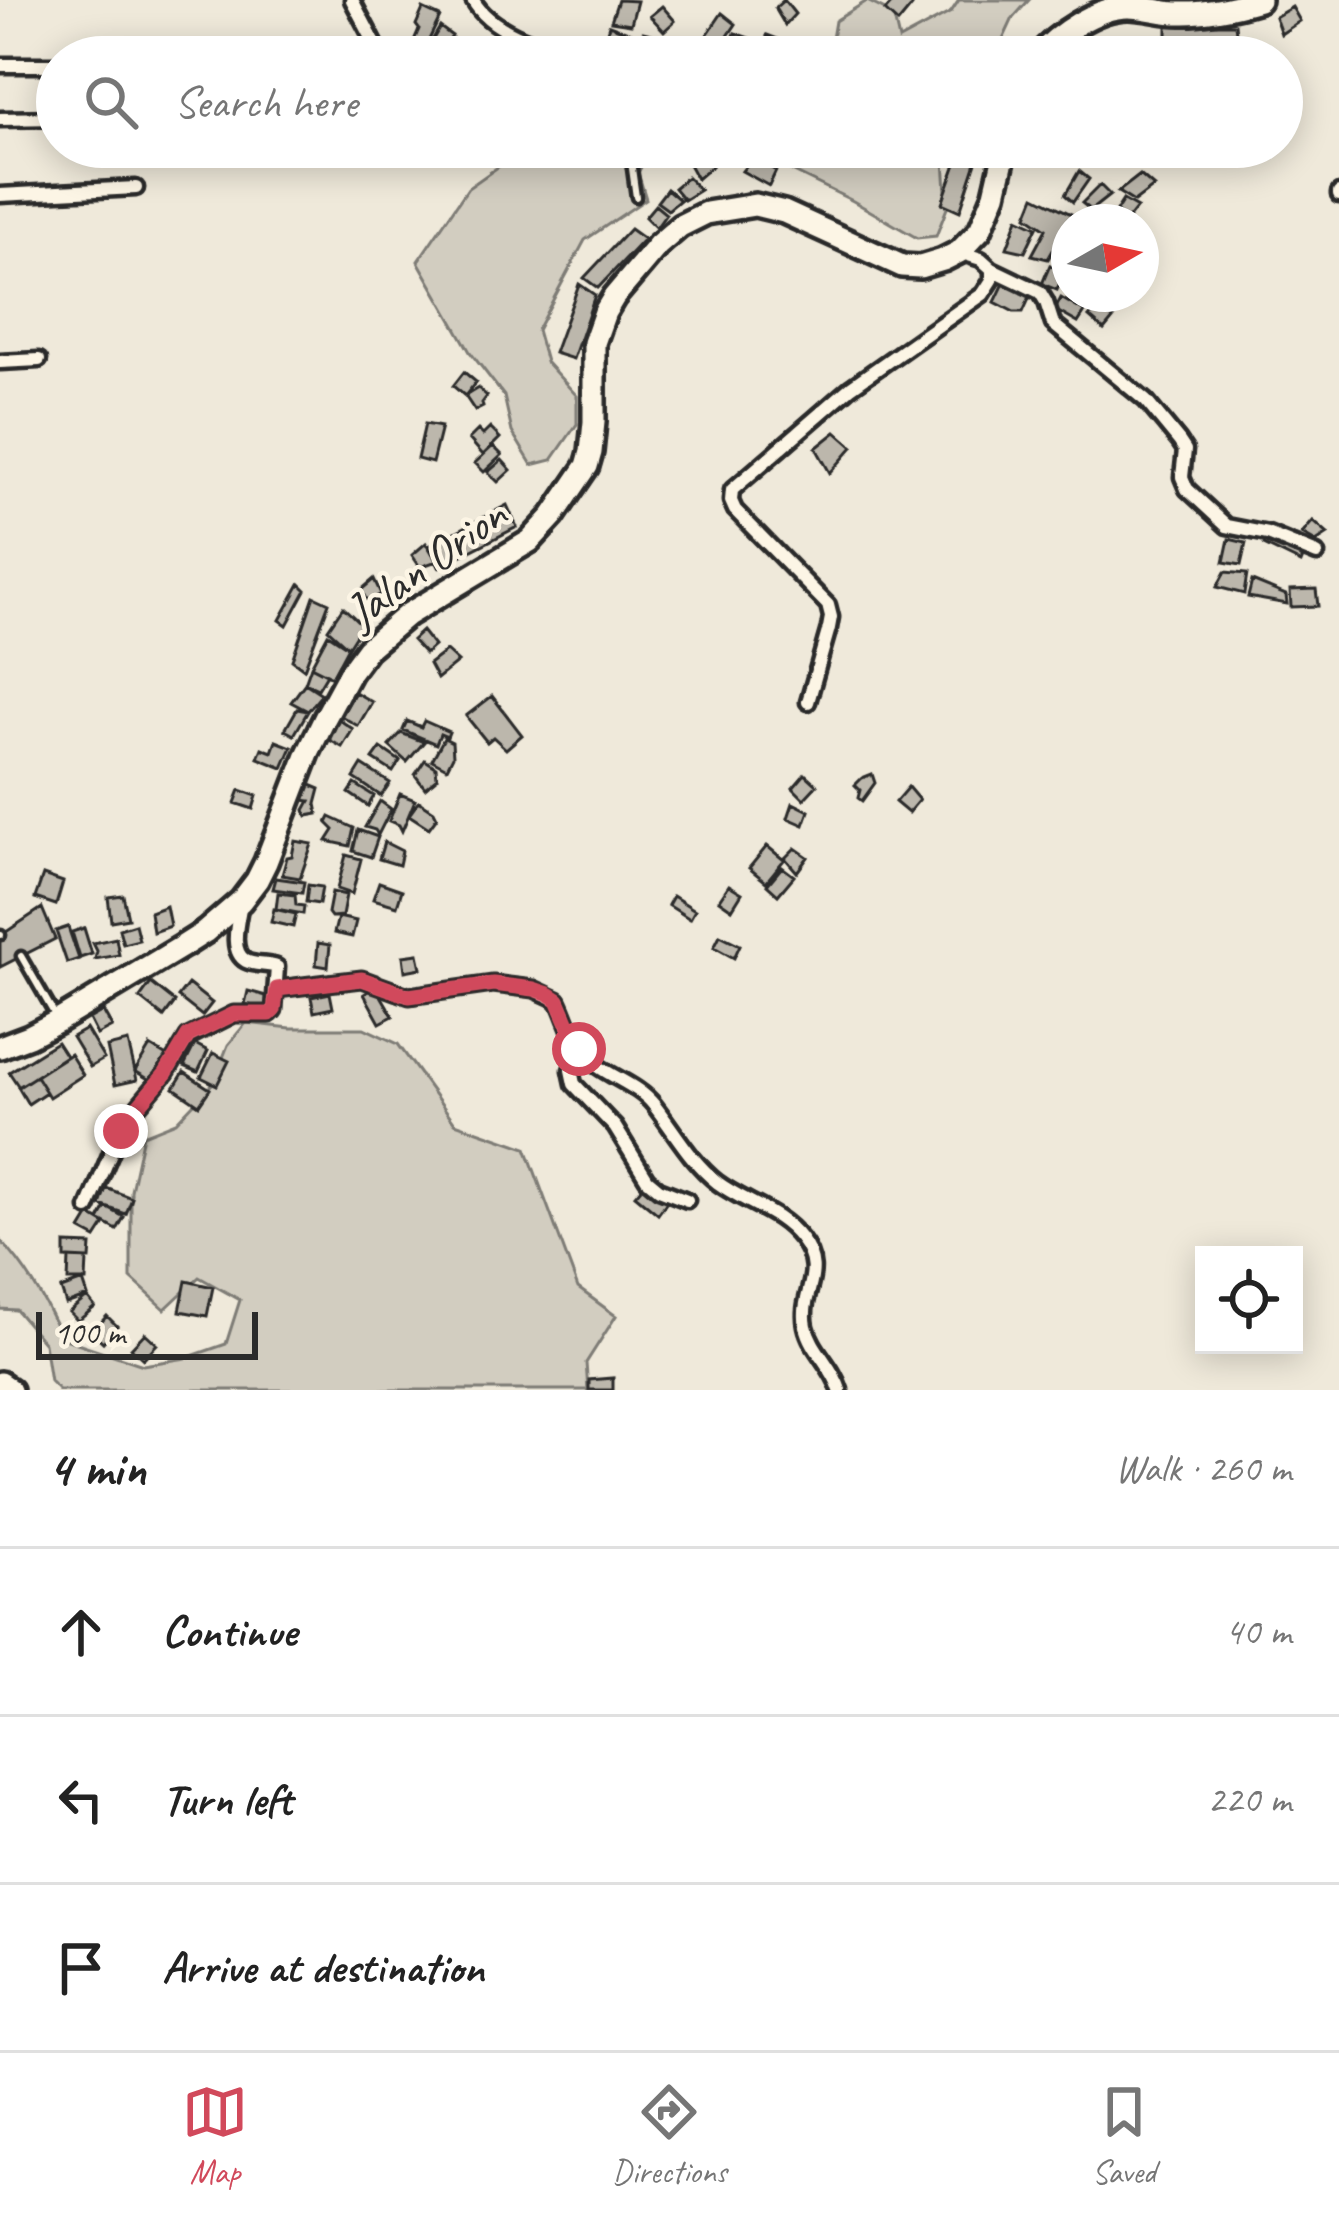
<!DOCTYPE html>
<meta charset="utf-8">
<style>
:root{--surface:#fff;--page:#f6f6f6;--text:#222;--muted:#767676;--line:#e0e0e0;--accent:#d1495b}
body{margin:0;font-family:Caveat,sans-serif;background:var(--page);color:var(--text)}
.controls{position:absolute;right:36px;bottom:36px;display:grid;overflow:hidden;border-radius:0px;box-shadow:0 6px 30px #0003}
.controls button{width:108px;height:108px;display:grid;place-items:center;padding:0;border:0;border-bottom:3px solid var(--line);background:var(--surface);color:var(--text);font:60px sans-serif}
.compass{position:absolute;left:1051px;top:204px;width:108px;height:108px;border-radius:50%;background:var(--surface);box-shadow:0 6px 30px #0003;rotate:81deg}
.scale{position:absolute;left:36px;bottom:30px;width:222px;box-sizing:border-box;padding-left:12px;border:6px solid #2b2b2b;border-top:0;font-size:33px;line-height:42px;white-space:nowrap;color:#2b2b2b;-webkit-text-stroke:9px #fcf5e5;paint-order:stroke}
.stop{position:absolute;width:36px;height:36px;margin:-27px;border:9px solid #d1495b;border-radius:50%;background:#fff}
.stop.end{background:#d1495b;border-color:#fff;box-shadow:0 3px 12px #0008}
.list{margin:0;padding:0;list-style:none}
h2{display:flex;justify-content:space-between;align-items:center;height:156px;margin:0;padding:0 48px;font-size:51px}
h2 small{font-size:39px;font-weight:400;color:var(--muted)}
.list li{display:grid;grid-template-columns:78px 1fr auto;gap:36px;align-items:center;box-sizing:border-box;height:168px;padding:0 48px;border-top:3px solid var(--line)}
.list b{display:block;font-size:45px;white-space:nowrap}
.list em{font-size:39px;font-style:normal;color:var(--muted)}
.icon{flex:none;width:66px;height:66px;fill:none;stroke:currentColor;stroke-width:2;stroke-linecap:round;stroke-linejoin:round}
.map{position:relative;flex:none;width:1339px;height:1390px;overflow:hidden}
.search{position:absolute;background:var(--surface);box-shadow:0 6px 30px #0003;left:36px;right:36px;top:36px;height:132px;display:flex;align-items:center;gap:30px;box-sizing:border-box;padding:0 42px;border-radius:66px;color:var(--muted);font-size:45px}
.sheet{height:660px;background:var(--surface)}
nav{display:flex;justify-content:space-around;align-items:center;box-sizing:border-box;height:168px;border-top:3px solid var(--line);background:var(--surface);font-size:33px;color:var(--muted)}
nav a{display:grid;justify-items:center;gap:6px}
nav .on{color:var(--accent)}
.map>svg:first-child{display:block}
.green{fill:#d2cdc0;stroke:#7e7c76;stroke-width:3}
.building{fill:#bcb7ac;stroke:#2b2b2b;stroke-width:3}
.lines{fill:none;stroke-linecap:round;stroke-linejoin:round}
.lane-casing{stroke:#2b2b2b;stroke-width:15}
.street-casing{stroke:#2b2b2b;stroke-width:21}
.highway-casing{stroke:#2b2b2b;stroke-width:30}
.lane{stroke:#fcf5e5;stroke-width:6}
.street{stroke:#fcf5e5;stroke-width:12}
.highway{stroke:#fcf5e5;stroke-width:21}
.route{stroke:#d1495b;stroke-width:15}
.labels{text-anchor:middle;stroke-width:9;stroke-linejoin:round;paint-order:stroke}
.street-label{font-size:48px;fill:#2b2b2b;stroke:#fcf5e5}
</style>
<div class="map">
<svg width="1339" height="1390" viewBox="0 0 1339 1390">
<rect width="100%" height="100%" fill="#efe9da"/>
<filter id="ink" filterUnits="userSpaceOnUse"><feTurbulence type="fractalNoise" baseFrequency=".00833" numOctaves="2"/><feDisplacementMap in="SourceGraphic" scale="24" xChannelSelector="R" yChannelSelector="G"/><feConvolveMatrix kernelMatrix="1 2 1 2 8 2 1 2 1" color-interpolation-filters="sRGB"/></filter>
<g filter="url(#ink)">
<!-- green -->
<path class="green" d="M959,0H1029L1013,18L995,57H829L835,21L867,1L893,14L899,40L951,12Z
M605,147H651L638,173L646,199L585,240L537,330L546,362L577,396V424L552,460L532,465L512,432L504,396L470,352L418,261L468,188L512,157H549L601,151Z
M743,147H950L944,159L947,208L936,236L917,238L853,201Z
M246,1023L291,1028H364L398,1044L455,1123L526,1148L578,1288L616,1316L586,1363L588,1390H59L50,1381L44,1343L16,1310L0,1309V1240C27,1268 46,1302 62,1338L143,1365L186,1358L226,1344L240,1300L199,1277L165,1309L131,1278V1191L143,1135L176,1122L213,1083L228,1045Z"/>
<!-- building -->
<path class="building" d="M618,0L637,1L631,24L611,21Z
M784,0L795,14L785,25L775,8Z
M895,0H907L912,6L898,23L885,11Z
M662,6L675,21L664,31L650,16Z
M1292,7L1300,21L1281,34L1275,17Z
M423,9L440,17L425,48L413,43L419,29L416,25Z
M722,13L736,24L720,48L705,38Z
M1167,24H1235L1237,42L1167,45Z
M609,25L631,33L626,57L600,55Z
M440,27L452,36L441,54L429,46Z
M643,32L675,40L668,56L638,49Z
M735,33L752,39L751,54L727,53Z
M767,35L793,45L789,57L766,48Z
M1091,41L1103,57H1075Z
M690,147H699L712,166L697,179L683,153Z
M962,147H981L960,211L942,203Z
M753,157L776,171L769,186L742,171Z
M1079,171L1089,179L1073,202L1065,195Z
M1140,175L1154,187L1134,202L1118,192Z
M687,177L700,190L684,200L674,188Z
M1100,185L1110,195L1091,210L1082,203Z
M667,189L680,200L668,210L657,202Z
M1035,196L1073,215L1048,259L1032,255L1046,229L1027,216Z
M1123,200L1137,208L1126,222L1116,211Z
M655,205L666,214L656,228L645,217Z
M1018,218L1037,227L1025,252L1007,248Z
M630,229L644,239L598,288L584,278Z
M1050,265L1065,271L1057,290L1042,284Z
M1007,277L1033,290L1023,312H1014L995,302Z
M579,284L595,295L573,359L554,353Z
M1061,298L1085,312L1078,323L1055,310Z
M1100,305L1114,318L1104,330L1089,317Z
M464,372L476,382L465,396L453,386Z
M478,388L487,396L482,403L483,407L475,411L465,396Z
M425,424L441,427L432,463L417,459Z
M490,428L500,438L483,455L469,439L478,430L483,435Z
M836,432L853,447L830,473L816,448Z
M493,446L502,455L484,472L475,463Z
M502,460L511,470L498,482L488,472Z
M507,505L517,527L439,567L429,546Z
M1313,521L1328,534L1316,542L1302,534Z
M1268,536L1305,553L1301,563L1264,545Z
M1229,539L1246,543L1241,565L1224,562Z
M426,543L437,561L420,567L412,555Z
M1225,572L1247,574L1244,594L1217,587Z
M374,579L381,594L368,603L361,590Z
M1252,581L1286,595L1287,604L1248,597Z
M300,584L306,590L287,625L280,620Z
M1316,589L1318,606L1291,607L1290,590Z
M314,596L329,603L304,669L292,660Z
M343,607L362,625L348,647L328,629Z
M422,631L434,646L425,654L412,640Z
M328,634L348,647L332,677L311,666Z
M446,651L458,662L437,679L429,664Z
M311,666L327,674L318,689L305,683Z
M305,683L322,694L308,711L291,702Z
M355,692L372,702L358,726L341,716Z
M492,696L522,735L506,749L493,737L487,742L466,716Z
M297,709L308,711L294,735L285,730Z
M338,719L353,729L342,747L326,738Z
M407,721L421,727L424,721L449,732L447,737L440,734L436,744L403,730Z
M401,733L424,742L407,762L389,746Z
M444,738L452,742L453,756L447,768L432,760Z
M276,741L292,747L283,768L258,758L262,748L272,752Z
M381,748L400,761L393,772L373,759Z
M425,760L436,767L437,778L425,788L415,775Z
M362,765L390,783L381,796L354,778Z
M805,774L817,785L804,799L793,788Z
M872,774L875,783L862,801L858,798L860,790L855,785L862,778Z
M308,784L320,789L316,804L318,814L307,816L305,810L310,801L303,800Z
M355,784L374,796L368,806L349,793Z
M908,787L919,800L908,813L895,802Z
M240,790L257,796L253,809L235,803Z
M400,794L415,800L402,831L399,825L389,821Z
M380,801L391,809L378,835L375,830L365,827Z
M419,801L434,811L437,817L429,828L409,815Z
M793,803L809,811L804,825L788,818Z
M330,817L354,828L350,846L327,841L334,830L327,823Z
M358,830L378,837L371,857L353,851Z
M295,841L312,844L300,878L282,875L287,857L292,856Z
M384,842L402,851L399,865L379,859Z
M767,846L784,860L766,882L749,868Z
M795,848L808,857L797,872L785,858Z
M346,855L361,859L352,894L337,889Z
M782,867L794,876L778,895L767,885Z
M43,875L63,882L56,905L35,898Z
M276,878L304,882L302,893L273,889Z
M379,882L402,890L397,906L373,899Z
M308,885L322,887L319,904L306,902Z
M729,885L742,893L732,909L719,900Z
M332,892L346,895L342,916L331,917L328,913Z
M278,893L295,895L296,905L304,906L303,914L276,909Z
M123,895L128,918L111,921L108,897Z
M673,896L695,910L690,919L668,905Z
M166,906L170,926L153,932L150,912Z
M42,908L55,939L0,967V936Z
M274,909L296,914L293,927L271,922Z
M338,917L356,921L352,937L334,933Z
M135,924L139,940L123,944L119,929Z
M68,927L79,959L67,963L56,931Z
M84,928L92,954L80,958L72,932Z
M720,935L740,945L734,958L714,947Z
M116,938L119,955L95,959L97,951L93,943Z
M318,943L330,945L328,967L316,965Z
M418,954L421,968L405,971L403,956Z
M151,983L175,1002L164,1017L140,998Z
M188,984L212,1003L202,1016L178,997Z
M376,987L393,1016L380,1023L364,994Z
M248,991L270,997L267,1009L245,1004Z
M330,993L333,1008L314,1012L311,997Z
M103,1011L112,1027L97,1035L89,1019Z
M86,1029L104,1059L90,1067L72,1037Z
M57,1042L66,1056L19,1087L9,1072Z
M128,1042L137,1080L115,1085L107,1047Z
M195,1044L208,1051L198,1072L184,1066Z
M150,1046L170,1058L155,1083L135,1071Z
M213,1053L229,1061L217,1085L201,1077Z
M70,1054L83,1075L49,1097L36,1076Z
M184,1072L210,1089L199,1105L174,1088Z
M36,1076L46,1092L28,1104L18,1087Z
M647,1181L669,1199L658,1214L635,1195Z
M106,1188L132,1198L126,1214L100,1205Z
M106,1207L124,1217L117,1230L99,1220Z
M90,1215L105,1224L96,1238L81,1230Z
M65,1244L91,1245L90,1259L65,1258Z
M69,1258L87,1259L86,1281H68Z
M83,1281L88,1296L66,1304L61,1289Z
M186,1281L213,1287L207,1316L180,1311Z
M87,1297L95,1307L78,1321L69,1312Z
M107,1316L117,1326L103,1342L92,1332Z
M145,1333L157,1344L143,1359L131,1348Z
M613,1378V1390H589V1380Z"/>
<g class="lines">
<!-- lane casing -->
<g class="lane-casing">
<path id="lane" d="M629,147L636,197
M0,935H1
M21,956L55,1015"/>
</g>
<!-- street casing -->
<g class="street-casing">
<path id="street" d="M352,0L382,57
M473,0C490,32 544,47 576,57
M0,65H57
M0,119L57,118
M1339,193V195
M0,195L136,188
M959,252L981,259L992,269L1040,292L1046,302L1053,324L1146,401L1179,441L1185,450L1182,477L1187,489L1227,526L1268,534L1317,554
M0,362L39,360
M808,702L829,628L831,617L828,605L735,510L731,501L732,490L851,387L983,294L992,280V269
M277,989L362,979L409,996L493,984L534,989L558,1000C566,1016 571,1037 581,1050C599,1075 635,1081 654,1105C675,1132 691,1162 718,1183C745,1203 780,1211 801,1239C828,1274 799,1292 806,1326C811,1350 833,1366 840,1390
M579,1049L571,1070L574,1084L615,1127L647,1179L659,1189L687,1200
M88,1208L120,1131L129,1117L166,1073L188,1037L234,1014H270L274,1010L277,967C269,964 253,965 246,961C228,951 239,918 241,902"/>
</g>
<!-- highway casing -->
<g class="highway-casing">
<path id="highway" d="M1038,57C1057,34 1097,7 1128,7C1147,7 1165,14 1184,13C1210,13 1235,7 1259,0
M0,1047L29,1036L58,1021L183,946L205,932L241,901L257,880L266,862L308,753L325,718L350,672L367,649L407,615L530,541L553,516L587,466L591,452L594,422V343L605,312L614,297L658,245L680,226L706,213L755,205L784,212L902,266L920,267L943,260L959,252L980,230L995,194L1006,147
M0,1383L10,1390"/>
</g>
<!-- lane -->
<use href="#lane" class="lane"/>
<!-- street -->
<use href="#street" class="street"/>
<!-- highway -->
<use href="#highway" class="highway"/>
</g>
</g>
<g class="lines" filter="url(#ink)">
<!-- route -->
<path class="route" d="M121,1131L129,1117L166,1073L188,1036L234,1014H270L274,1010L277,989L362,979L409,996L493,984L534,989L549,994L558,1000L579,1049"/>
</g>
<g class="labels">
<!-- street labels -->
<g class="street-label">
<text transform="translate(425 562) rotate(-36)" y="17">Jalan Orion</text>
</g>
</g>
</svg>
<div class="controls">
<button><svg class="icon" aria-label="locate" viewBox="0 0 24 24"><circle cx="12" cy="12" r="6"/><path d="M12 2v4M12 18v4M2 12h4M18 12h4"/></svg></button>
</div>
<svg class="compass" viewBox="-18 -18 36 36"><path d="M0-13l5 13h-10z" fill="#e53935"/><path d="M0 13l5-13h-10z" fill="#767676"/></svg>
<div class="scale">100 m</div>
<div class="stop" style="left:579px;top:1049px"></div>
<div class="stop end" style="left:121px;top:1131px"></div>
<div class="search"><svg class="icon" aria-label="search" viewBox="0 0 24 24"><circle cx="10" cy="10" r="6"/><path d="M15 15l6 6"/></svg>Search here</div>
</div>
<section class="sheet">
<h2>4 min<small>Walk · 260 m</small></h2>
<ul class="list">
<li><svg class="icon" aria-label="ahead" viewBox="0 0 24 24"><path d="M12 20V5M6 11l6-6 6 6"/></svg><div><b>Continue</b></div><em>40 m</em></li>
<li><svg class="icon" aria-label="left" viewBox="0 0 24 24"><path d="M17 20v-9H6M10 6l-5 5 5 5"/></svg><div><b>Turn left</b></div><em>220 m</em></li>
<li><svg class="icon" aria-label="arrive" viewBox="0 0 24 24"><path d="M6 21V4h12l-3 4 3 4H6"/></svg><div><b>Arrive at destination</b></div></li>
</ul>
</section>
<nav>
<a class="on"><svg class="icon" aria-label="map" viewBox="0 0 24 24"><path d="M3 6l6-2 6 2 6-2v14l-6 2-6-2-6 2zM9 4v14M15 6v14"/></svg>Map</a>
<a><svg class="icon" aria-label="directions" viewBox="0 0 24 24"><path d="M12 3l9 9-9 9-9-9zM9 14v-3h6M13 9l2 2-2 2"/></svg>Directions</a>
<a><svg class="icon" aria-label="saved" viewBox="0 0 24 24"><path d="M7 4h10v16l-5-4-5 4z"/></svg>Saved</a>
</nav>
